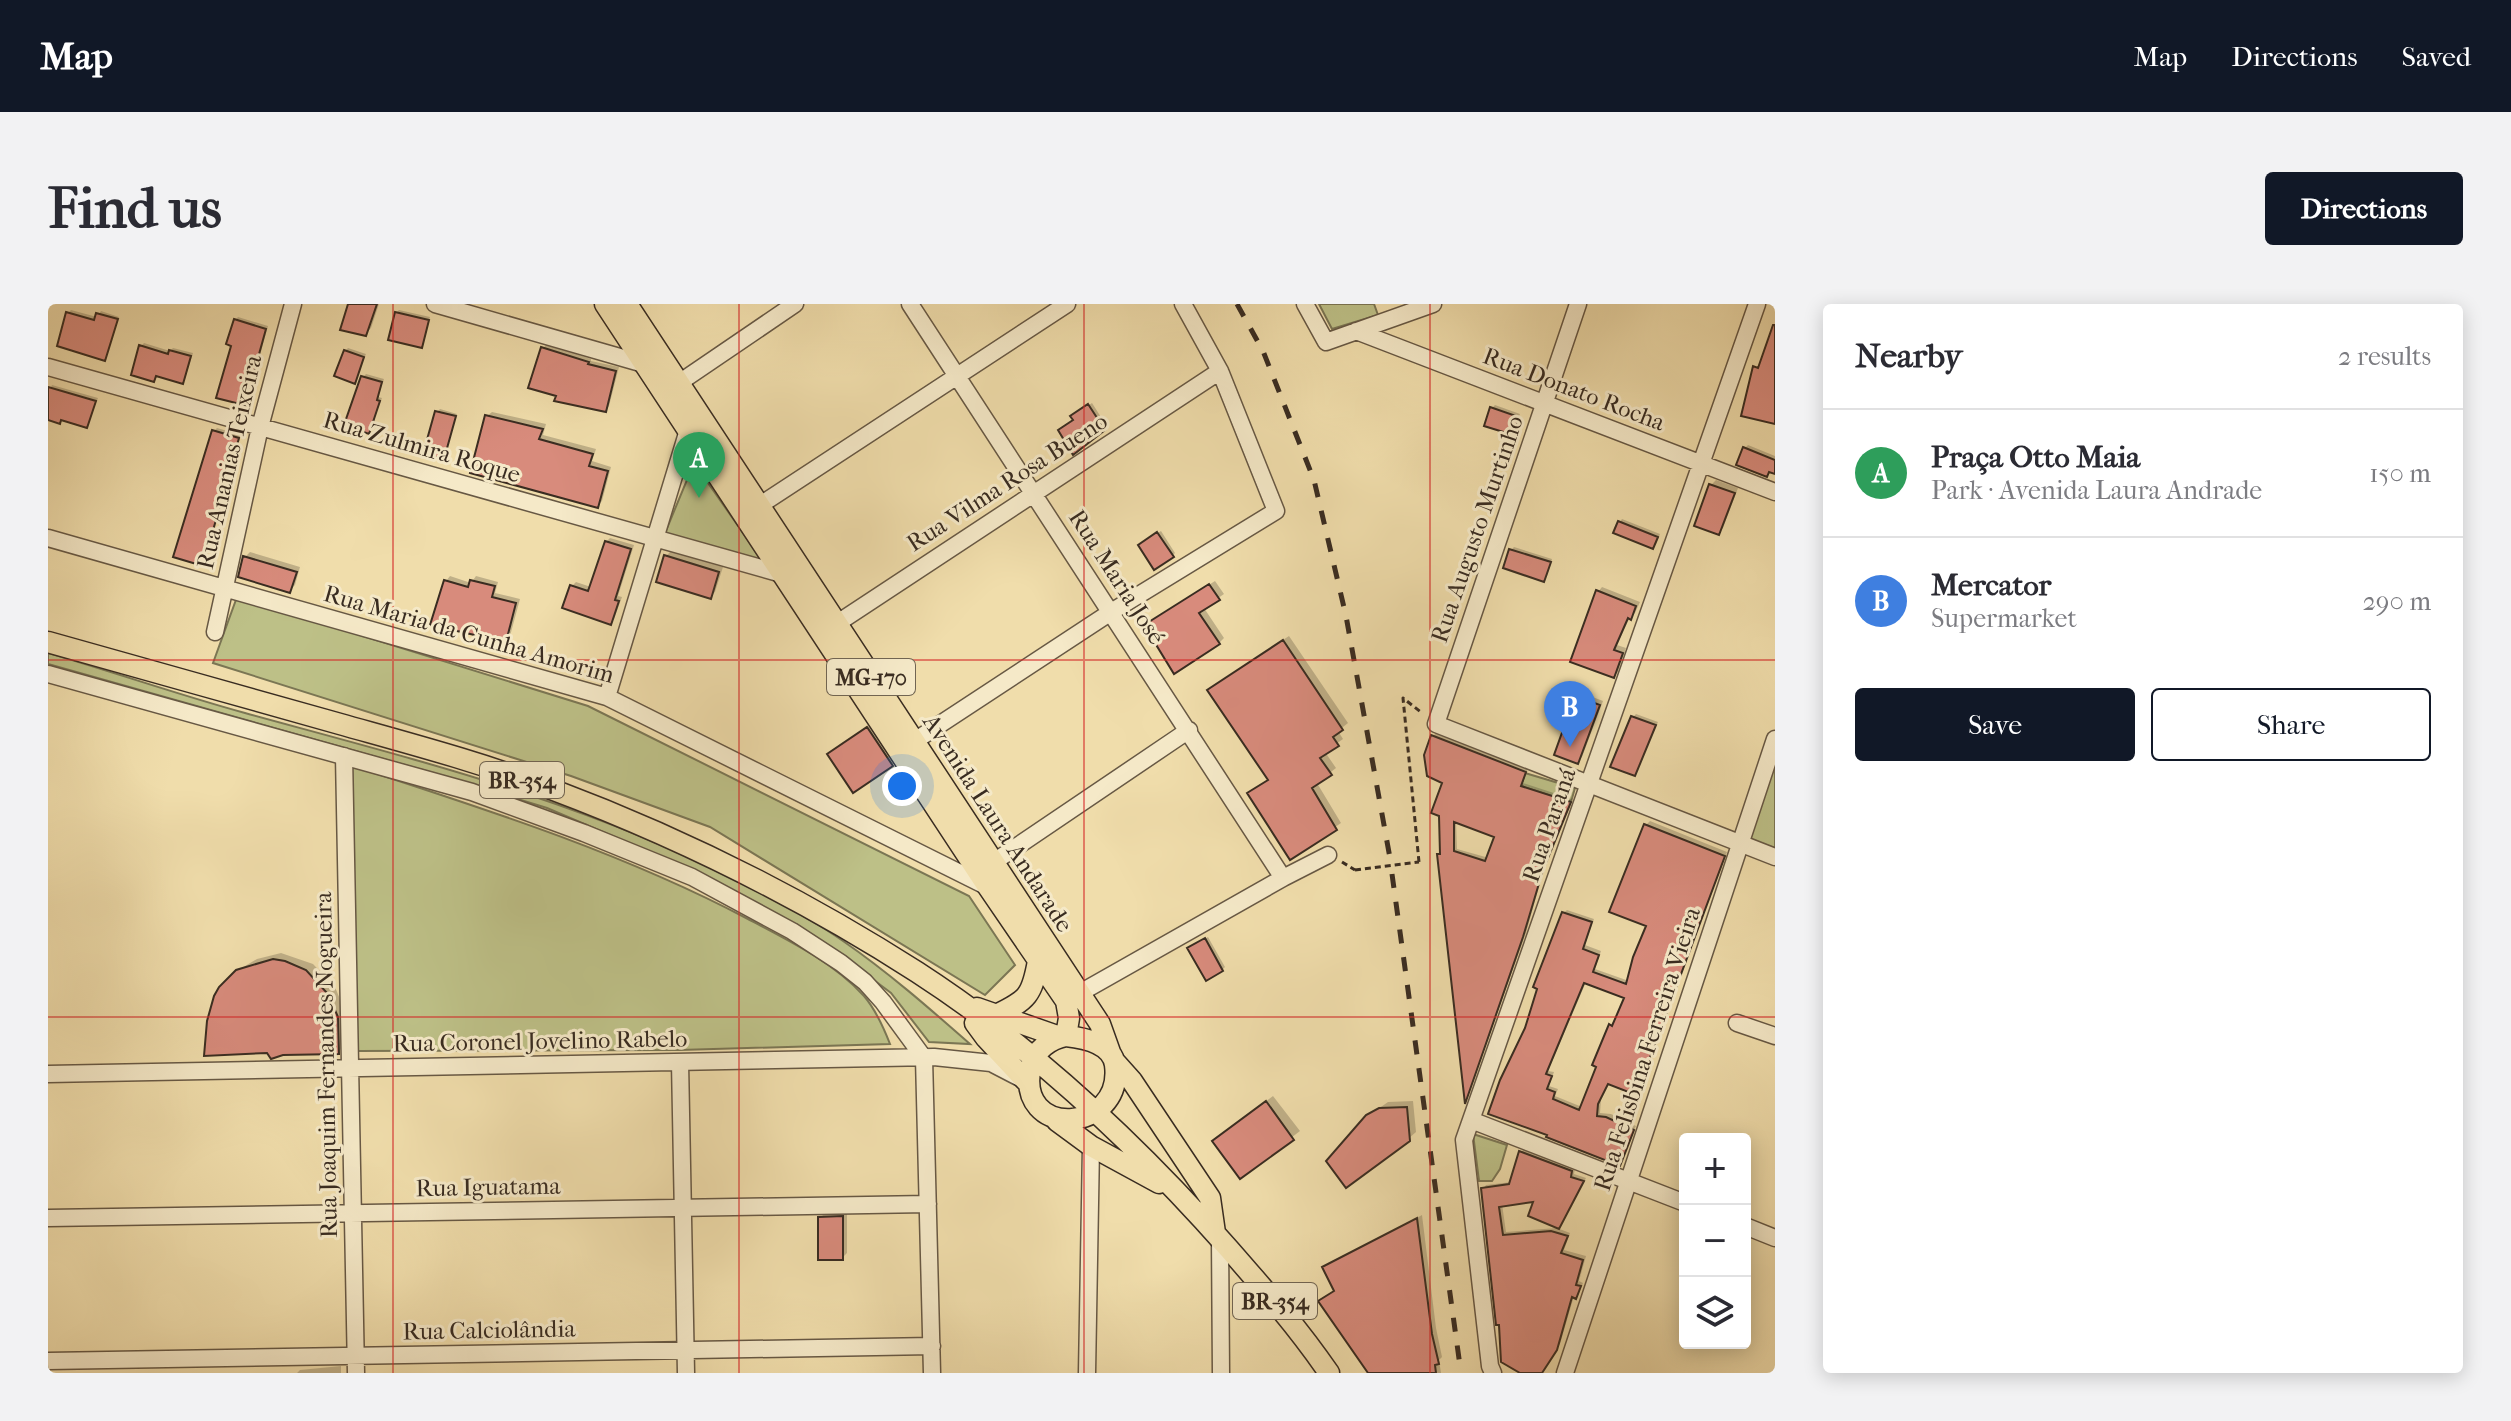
<!DOCTYPE html>
<meta charset="utf-8">
<style>
:root{--surface:#fff;--page:#f2f2f3;--text:#2b2b33;--muted:#7c7c81;--line:#e1e1e2;--accent:#111827}
body{margin:0;font-family:"IM FELL French Canon",serif;background:var(--page);color:var(--text)}
.controls{position:absolute;right:24px;bottom:24px;display:grid;overflow:hidden;border-radius:8px;box-shadow:0 4px 20px #0003}
.controls button{width:72px;height:72px;display:grid;place-items:center;padding:0;border:0;border-bottom:2px solid var(--line);background:var(--surface);color:var(--text);font:40px sans-serif}
.you{position:absolute;left:854px;top:482px;width:28px;height:28px;margin:-20px;border:6px solid #fff;border-radius:50%;background:#1a73e8;box-shadow:0 0 0 12px #1a73e833}
.badge{display:grid;place-items:center;width:52px;height:52px;border-radius:50%;background:var(--accent);color:#fff;font-size:26px;font-weight:700}
.pin{position:absolute;translate:-50% -66px;filter:drop-shadow(0 2px 4px #0008)}
.pin::after{content:'';position:absolute;top:42px;width:28px;height:24px;background:inherit;clip-path:polygon(0 0,100% 0,50% 100%)}
.list{margin:0;padding:0;list-style:none}
h2{display:flex;justify-content:space-between;align-items:center;height:104px;margin:0;padding:0 32px;font-size:34px}
h2 small{font-size:26px;font-weight:400;color:var(--muted)}
.list li{display:grid;grid-template-columns:52px 1fr auto;gap:24px;align-items:center;box-sizing:border-box;height:128px;padding:0 32px;border-top:2px solid var(--line)}
.list b{display:block;font-size:30px;white-space:nowrap}
.list p{margin:0;font-size:26px;white-space:nowrap;color:var(--muted)}
.list em{font-size:26px;font-style:normal;color:var(--muted)}
.actions{display:flex;gap:16px;padding:24px 32px}
.actions a{flex:1;padding:18px 0;border:2px solid var(--accent);border-radius:8px;text-align:center;font-size:28px;color:var(--accent)}
.actions .main{background:var(--accent);color:#fff}
.icon{flex:none;width:44px;height:44px;fill:none;stroke:currentColor;stroke-width:2;stroke-linecap:round;stroke-linejoin:round}
.map{position:relative;flex:none;width:1727px;height:1069px;overflow:hidden;border-radius:8px}
header{display:flex;align-items:center;gap:48px;box-sizing:border-box;height:112px;padding:0 40px;background:var(--accent);color:#fff}
header strong{font-size:38px}
nav{display:flex;gap:44px;margin-inline-start:auto;font-size:28px}
.intro{display:flex;align-items:center;justify-content:space-between;box-sizing:border-box;height:192px;padding:0 48px}
h1{margin:0;font-size:56px}
.button{padding:20px 36px;border-radius:8px;background:var(--accent);color:#fff;font-size:28px;font-weight:700}
main{display:flex;gap:48px;padding:0 48px}
aside{flex:1;background:var(--surface);border-radius:8px;box-shadow:0 4px 20px #0003}
.map>svg:first-child{display:block}
.green{fill:#bdc087;stroke:#7b7654;stroke-width:2}
.shadow{fill:#0003;fill-rule:evenodd}
.building{fill:#d88b7c;stroke:#392c21;stroke-width:2;fill-rule:evenodd}
.lines{fill:none;stroke-linecap:round;stroke-linejoin:round}
.minor-casing{stroke:#675844;stroke-width:19}
.major-casing{stroke:#392c21;stroke-width:23}
.path{stroke:#392c21;stroke-width:3;stroke-dasharray:6 4;stroke-linecap:butt}
.minor{stroke:#f5e9c8;stroke-width:16}
.major{stroke:#f0ddab;stroke-width:20}
.rail{stroke:#392c21;stroke-width:5;stroke-dasharray:14 14;stroke-linecap:butt}
.path-bridge{stroke:#392c21;stroke-width:3;stroke-dasharray:6 4;stroke-linecap:butt}
.grid{fill:none;stroke:#d62828;stroke-width:2;stroke-opacity:0.55}
.labels{text-anchor:middle;stroke-width:6;stroke-linejoin:round;paint-order:stroke}
.shield{fill:#f5e9c8;stroke:#716553;stroke-width:2}
.shield-label{font-size:22px;font-weight:bold;fill:#392c21}
.street-label{font-size:24px;fill:#392c21;stroke:#f5e9c8}
</style>
<header>
<strong>Map</strong>
<nav><a>Map</a><a>Directions</a><a>Saved</a></nav>
</header>
<div class="intro"><h1>Find us</h1><a class="button">Directions</a></div>
<main>
<div class="map">
<svg width="1727" height="1069" viewBox="0 0 1727 1069">
<rect width="100%" height="100%" fill="#f0ddab"/>
<filter id="stains"><feTurbulence type="fractalNoise" baseFrequency=".0025" numOctaves="4"/><feColorMatrix values="0 0 0 0 .2 0 0 0 0 .09 0 0 0 0 .02 0 0 0 .5 -.17"/></filter>
<radialGradient id="worn" r=".72"><stop offset=".6" stop-color="#630" stop-opacity="0"/><stop offset="1" stop-color="#630" stop-opacity=".3"/></radialGradient>
<!-- green -->
<path class="green" d="M1271,0H1326L1330,11L1284,25Z
M646,159L714,256L617,229Z
M189,293L540,402L921,592L967,661L937,691L662,523L523,472L165,359Z
M0,349C66,368 131,391 197,409C368,456 537,497 695,580C729,597 764,615 795,637C840,668 881,704 922,740L881,738L843,689L786,646L639,564L499,504L378,467L0,360Z
M1727,454V544L1698,535Z
M302,461C437,505 573,548 700,615C740,636 785,658 816,692C828,706 835,722 842,740L632,746L309,747Z
M1477,469L1527,484L1523,498L1473,482Z
M1425,830L1459,841L1452,865L1444,877H1431Z"/>
<!-- shadow -->
<path class="shadow" d="M303,0H331L323,24L318,29Z
M23,6L49,13L53,7L71,13L56,55L20,9Z
M351,6L382,13L374,42L348,9Z
M190,13L220,22L205,77H208L199,100L186,41L187,16Z
M96,39L122,47L125,44L145,49L137,75L134,78L109,71L106,76L93,42Z
M499,40L543,55V57L571,63L561,102L558,106L495,44Z
M300,44L318,50L306,77L297,47Z
M318,70L336,75L330,93L334,94L321,127L315,73Z
M4,81L50,94L38,122L15,114L12,118L0,114V89Z
M1044,99L1058,121L1056,124L1027,116L1028,110Z
M1447,101L1472,110L1464,129L1444,104Z
M392,105L409,110L395,153L389,108Z
M444,108L498,120L495,131L548,145L544,157L563,163L554,197L549,202L439,112Z
M169,124L193,131L154,260L166,127Z
M1700,141L1727,152V168L1697,144Z
M1668,176L1690,184L1675,224L1670,229L1663,181Z
M1574,215L1612,230L1608,240L1605,243L1572,218Z
M1113,227L1127,249L1124,252L1095,238Z
M562,234L586,241L570,292L574,293L566,315L562,319L524,282L528,278L543,283L558,238Z
M1466,243L1504,255L1499,272L1496,275L1463,246Z
M623,247L675,263L667,288L662,293L618,252Z
M202,248L252,263L247,281L242,286L197,253Z
M402,272L423,279L428,272L450,278L447,289L472,295L462,332L457,336L398,277Z
M1167,277L1176,290L1156,304L1176,334L1171,339L1103,317Z
M1554,283L1592,298L1587,309L1582,313L1569,341L1578,344L1570,368L1566,372L1550,288Z
M1241,332L1300,419L1290,427L1295,435L1277,448L1288,464L1269,479L1293,519L1243,553L1207,484L1221,475L1167,381Z
M1526,386L1555,397L1534,453L1529,457L1522,390Z
M1588,410L1610,418L1586,470L1585,413Z
M825,419L849,456L844,461L786,446Z
M1388,429L1480,464L1475,479L1524,495L1497,561L1478,629L1418,796L1391,551L1393,548L1397,478L1385,432ZM1408,517L1449,532L1441,554L1409,545Z
M1602,517L1679,548L1591,785L1587,789L1561,778L1553,795L1552,809L1563,810L1588,822L1571,859L1443,809L1478,725L1515,609L1519,606L1546,615L1537,641L1553,647L1547,665L1581,677L1600,621L1598,521ZM1538,678L1579,693L1563,721L1534,803L1507,792L1510,785L1501,782L1506,768L1500,767Z
M1160,633L1177,663L1174,666L1145,642Z
M233,649L265,660L287,683L296,705L297,741L290,748L187,668L209,655Z
M1225,792L1252,827L1192,873L1173,831Z
M1365,797L1368,828L1360,835L1320,812L1340,798Z
M1477,844L1527,864L1526,870L1538,874L1514,919L1488,896L1454,900L1458,928L1509,924L1522,929L1516,946L1538,952L1531,977L1535,979L1531,989L1526,992L1512,1040L1493,1069H1472L1454,1057L1435,885L1438,881L1464,878L1473,848Z
M799,908V949L794,954L772,914L777,909Z
M1374,911L1388,1024L1394,1053L1391,1056L1393,1069H1323L1272,997L1288,986L1277,964Z
M293,1062V1069H249L252,1066Z"/>
<!-- building -->
<path class="building" d="M300,0H329L318,32L292,26Z
M18,8L46,16L48,9L70,15L57,57L9,42Z
M347,8L381,16L374,44L340,36Z
M186,15L218,25L203,79L206,80L200,102L168,94L183,42L178,40Z
M1725,21H1727V120L1693,112L1705,62L1710,64Z
M91,41L120,50L121,46L143,52L135,80L108,72L106,78L83,71Z
M493,43L541,58L540,60L568,67L558,108L506,97L508,92L480,84Z
M296,46L316,53L307,80L286,72Z
M313,72L334,78L329,96L332,97L321,130L296,121Z
M0,83L48,97L39,124L13,116L12,120L0,116Z
M1040,100L1057,126L1025,151L1010,126L1025,116L1022,112Z
M1442,103L1471,113L1465,131L1436,122Z
M387,107L408,112L396,155L375,150Z
M437,111L495,125L491,135L545,150L541,162L560,167L550,204L422,169Z
M164,126L191,134L155,262L125,253Z
M1695,143L1727,156V170L1721,168L1719,173L1688,161Z
M1661,180L1687,189L1671,231L1646,222Z
M1570,217L1610,233L1605,245L1565,229Z
M1109,228L1126,253L1106,266L1090,241Z
M557,237L583,245L567,296L571,297L563,321L514,304L522,281L540,287Z
M1461,245L1503,258L1496,278L1455,264Z
M616,251L671,268L663,295L608,278Z
M195,252L249,268L242,289L190,273Z
M396,276L420,283L422,276L447,282L444,293L468,299L458,338L382,321Z
M1161,280L1172,296L1151,309L1172,340L1126,370L1096,321Z
M1548,286L1588,302L1583,316L1580,314L1566,346L1575,349L1566,374L1522,358Z
M1235,336L1295,426L1285,433L1291,442L1272,454L1284,471L1264,484L1289,526L1242,556L1199,489L1220,476L1159,386Z
M1520,389L1552,401L1530,460L1506,451L1516,423L1508,420Z
M1583,412L1608,421L1587,472L1562,463Z
M819,423L845,462L805,489L779,450Z
M1383,431L1478,468L1473,482L1523,498L1495,566L1475,633L1417,800L1389,550H1392L1391,512L1383,509L1394,479L1379,472L1376,451ZM1406,518L1446,533L1437,557L1406,547Z
M1596,520L1677,552L1588,791L1560,780L1550,800L1549,812L1558,813L1586,826L1572,862L1498,833L1499,831L1440,810L1452,776L1477,724L1489,685L1485,683L1514,608L1544,618L1535,645L1551,651L1545,668L1578,680L1585,653L1598,622L1561,608ZM1536,679L1576,694L1564,722L1561,720L1544,761L1548,763L1531,806L1505,795L1507,788L1499,785L1504,772L1498,770Z
M1157,634L1175,667L1158,677L1139,644Z
M225,655L237,657L258,666L280,690L290,713L291,750L235,751L223,755L219,749L156,752L159,717L166,692L171,683L188,666Z
M1218,797L1246,836L1192,875L1164,837Z
M1359,803L1362,837L1298,884L1278,857L1318,811L1331,804Z
M1471,847L1524,867L1523,873L1536,877L1511,925L1480,912L1485,898L1451,903L1455,931L1503,927L1520,932L1513,949L1535,956L1528,981L1533,982L1528,995L1524,993L1509,1046L1494,1069H1472L1453,1058L1451,1021H1448L1433,884L1461,880Z
M795,912V956H770V913Z
M1369,914L1384,1030L1391,1060L1387,1061L1388,1069H1320L1270,997L1286,987L1274,963Z"/>
<g class="lines">
<!-- minor casing -->
<g class="minor-casing">
<path id="minor" d="M387,0L596,60L600,57
M862,0L1235,574
M1257,0L1278,38L1385,0
M1530,0L1388,420L1727,553
M1308,27L1727,188
M0,63L734,270
M622,85L747,0
M703,207L1019,0
M0,234L559,393L940,583
M779,326L1172,67
M167,328L212,123L245,0
M0,370L424,488L536,529L644,573L744,627L793,659L817,678L835,698L876,754L884,1069
M559,393L640,126
M859,442L1063,308L1228,207L1172,67L1135,0
M296,452L308,1069
M937,564L1141,426
M1023,694L1235,574L1280,551
M1689,719L1727,732
M632,758L638,1069
M0,770L886,753L943,759L970,773
M1423,816L1637,899
M0,914L880,900
M1697,922L1727,934
M1172,934L1173,1069
M0,1057L884,1042
M1039,1069L1043,842
M1445,1069L1442,1062L1416,836L1709,0
M1517,1069L1727,435"/>
</g>
<!-- major casing -->
<g class="major-casing">
<path id="major" d="M557,0L940,583L1018,697L1021,714L1018,732
M579,0L1052,720L1062,748
M0,338C97,365 195,393 292,420C363,440 435,459 503,485C631,533 755,595 869,668C985,743 1090,842 1181,945C1216,985 1251,1025 1281,1069
M929,704L1012,733
M948,711C980,696 984,691 990,657
M927,719L938,734L979,778
M1018,732C1036,734 1064,739 1067,761C1076,830 966,836 983,762C987,746 1002,735 1018,732Z
M1067,758L1084,777L1162,894L1167,929
M1009,817L1043,842L1111,879"/>
</g>
<!-- path -->
<path class="path" d="M1294,558L1307,566
M1371,558L1355,394L1374,409"/>
<!-- minor -->
<use href="#minor" class="minor"/>
<!-- major -->
<use href="#major" class="major"/>
<!-- rail -->
<path class="rail" d="M1189,0L1215,47L1266,176L1298,312L1342,554
M1344,570L1413,1069"/>
<!-- path-bridge -->
<path class="path-bridge" d="M1307,566L1371,558"/>
</g>
<!-- grid -->
<path class="grid" d="M345,0V1069M691,0V1069M1036,0V1069M1382,0V1069M0,356H1727M0,713H1727"/>
<g class="labels">
<!-- shield labels -->
<g class="shield">
<rect x="779" y="355" width="88" height="36" rx="6"/>
<rect x="432" y="458" width="84" height="36" rx="6"/>
<rect x="1185" y="979" width="84" height="36" rx="6"/>
</g>
<g class="shield-label">
<text x="823" y="381">MG-170</text>
<text x="474" y="484">BR-354</text>
<text x="1227" y="1005">BR-354</text>
</g>
<!-- street labels -->
<g class="street-label">
<text transform="translate(1526 85) rotate(21)" y="8">Rua Donato Rocha</text>
<text transform="translate(374 143) rotate(16)" y="8">Rua Zulmira Roque</text>
<text transform="translate(181 158) rotate(-77)" y="8">Rua Ananias Teixeira</text>
<text transform="translate(959 178) rotate(-33)" y="8">Rua Vilma Rosa Bueno</text>
<text transform="translate(1429 225) rotate(-71)" y="8">Rua Augusto Murtinho</text>
<text transform="translate(1069 273) rotate(57)" y="8">Rua Maria José</text>
<text transform="translate(421 330) rotate(16)" y="8">Rua Maria da Cunha Amorim</text>
<text transform="translate(950 519) rotate(57)" y="8">Avenida Laura Andarade</text>
<text transform="translate(1501 521) rotate(-71)" y="8">Rua Paraná</text>
<text transform="translate(492 737) rotate(-1)" y="8">Rua Coronel Jovelino Rabelo</text>
<text transform="translate(1599 745) rotate(-72)" y="8">Rua Felisbina Ferreira Vieira</text>
<text transform="translate(278 761) rotate(-91)" y="8">Rua Joaquim Fernandes Nogueira</text>
<text transform="translate(440 883) rotate(-1)" y="8">Rua Iguatama</text>
<text transform="translate(441 1026) rotate(-1)" y="8">Rua Calciolândia</text>
</g>
</g>
<rect width="100%" height="100%" filter="url(#stains)"/>
<rect width="100%" height="100%" fill="url(#worn)"/>
</svg>
<div class="controls">
<button>+</button>
<button>−</button>
<button><svg class="icon" aria-label="layers" viewBox="0 0 24 24"><path d="M12 4l9 5-9 5-9-5zM3 14l9 5 9-5"/></svg></button>
</div>
<div class="you"></div>
<div class="pin badge" style="left:651px;top:194px;background:#2e9e5b">A</div>
<div class="pin badge" style="left:1522px;top:443px;background:#3f7fe0">B</div>
</div>
<aside>
<h2>Nearby<small>2 results</small></h2>
<ul class="list">
<li><span class="badge" style="background:#2e9e5b">A</span><div><b>Praça Otto Maia</b><p>Park · Avenida Laura Andrade</p></div><em>150 m</em></li>
<li><span class="badge" style="background:#3f7fe0">B</span><div><b>Mercator</b><p>Supermarket</p></div><em>290 m</em></li>
</ul>
<div class="actions"><a class="main">Save</a><a>Share</a></div>
</aside>
</main>
